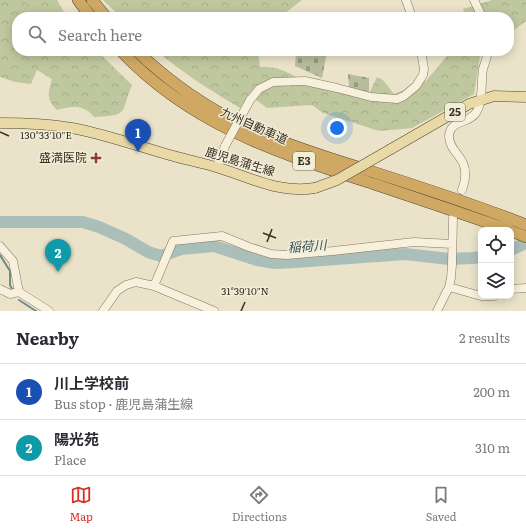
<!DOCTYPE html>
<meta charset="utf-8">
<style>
:root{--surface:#fff;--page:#f2f2f3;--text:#2b2b33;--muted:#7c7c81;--line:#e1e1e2;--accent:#d93025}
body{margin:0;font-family:Literata,"Noto Sans JP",serif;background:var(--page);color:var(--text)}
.controls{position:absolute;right:12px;bottom:12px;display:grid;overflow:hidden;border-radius:8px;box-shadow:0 2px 10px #0003}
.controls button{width:36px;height:36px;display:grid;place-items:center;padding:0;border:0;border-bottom:1px solid var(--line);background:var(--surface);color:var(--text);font:20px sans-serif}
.you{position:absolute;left:337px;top:128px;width:14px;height:14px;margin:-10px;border:3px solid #fff;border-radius:50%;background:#1a73e8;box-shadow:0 0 0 6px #1a73e833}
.badge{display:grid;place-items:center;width:26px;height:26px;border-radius:50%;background:var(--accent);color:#fff;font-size:13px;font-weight:700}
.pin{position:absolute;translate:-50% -33px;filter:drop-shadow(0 1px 2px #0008)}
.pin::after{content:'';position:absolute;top:21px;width:14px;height:12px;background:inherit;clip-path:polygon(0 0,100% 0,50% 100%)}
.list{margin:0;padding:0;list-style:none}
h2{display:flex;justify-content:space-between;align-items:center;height:52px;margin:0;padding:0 16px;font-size:17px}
h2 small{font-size:13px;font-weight:400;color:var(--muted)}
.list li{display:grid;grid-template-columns:26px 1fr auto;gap:12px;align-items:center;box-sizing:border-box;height:56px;padding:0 16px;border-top:1px solid var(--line)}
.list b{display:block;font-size:15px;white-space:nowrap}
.list p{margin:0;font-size:13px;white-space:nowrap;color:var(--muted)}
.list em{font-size:13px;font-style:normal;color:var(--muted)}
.icon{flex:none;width:22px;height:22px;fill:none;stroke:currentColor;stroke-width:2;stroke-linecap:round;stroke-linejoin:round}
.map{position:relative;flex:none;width:526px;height:311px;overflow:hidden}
.search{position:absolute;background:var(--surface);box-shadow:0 2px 10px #0003;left:12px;right:12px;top:12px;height:44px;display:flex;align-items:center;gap:10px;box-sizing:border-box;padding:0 14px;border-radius:16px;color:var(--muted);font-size:15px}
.sheet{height:164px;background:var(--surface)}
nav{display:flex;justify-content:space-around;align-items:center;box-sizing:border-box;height:56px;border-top:1px solid var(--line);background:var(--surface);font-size:11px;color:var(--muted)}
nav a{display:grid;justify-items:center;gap:2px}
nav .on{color:var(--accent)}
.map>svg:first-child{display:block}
.forest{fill:url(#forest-crowns)}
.cemetery{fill:url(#cemetery-stones)}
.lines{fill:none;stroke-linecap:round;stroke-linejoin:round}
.stream{stroke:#718d88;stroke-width:2}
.river{stroke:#aabfba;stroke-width:12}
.minor-casing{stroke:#857660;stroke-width:9}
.major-casing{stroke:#534533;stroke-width:11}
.highway-casing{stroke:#534533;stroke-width:12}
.minor{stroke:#f6f0dc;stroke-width:8}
.major{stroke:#e9d9a6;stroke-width:10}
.highway{stroke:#cfa964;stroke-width:11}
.minor-bridge-casing{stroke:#857660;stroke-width:9;stroke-linecap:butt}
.major-bridge-casing{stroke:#534533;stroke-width:11;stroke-linecap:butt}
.minor-bridge{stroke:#f6f0dc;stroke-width:8}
.major-bridge{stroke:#e9d9a6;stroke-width:10}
.ticks{fill:none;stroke:#372e22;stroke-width:1.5}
.poi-dot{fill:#8e3c36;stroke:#f2edd8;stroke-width:1.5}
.labels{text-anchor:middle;stroke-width:3;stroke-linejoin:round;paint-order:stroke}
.shield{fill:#f2edd8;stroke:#6f6759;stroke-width:1}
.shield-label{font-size:11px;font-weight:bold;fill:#372e22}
.street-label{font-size:12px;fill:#372e22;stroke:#f2edd8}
.poi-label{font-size:12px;fill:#372e22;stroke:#f2edd8;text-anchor:end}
.water-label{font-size:13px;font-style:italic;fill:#355;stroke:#f2edd8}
.ticks-label{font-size:10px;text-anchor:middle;fill:#372e22;stroke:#f2edd8;stroke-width:3;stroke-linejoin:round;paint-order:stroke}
</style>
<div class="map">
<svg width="526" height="311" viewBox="0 0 526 311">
<defs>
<pattern id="forest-crowns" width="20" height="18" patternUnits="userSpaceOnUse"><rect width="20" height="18" fill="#bfc79e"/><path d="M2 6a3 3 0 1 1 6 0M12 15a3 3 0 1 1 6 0" fill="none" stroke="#a5ab88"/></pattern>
<pattern id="cemetery-stones" width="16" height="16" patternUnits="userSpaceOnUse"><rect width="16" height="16" fill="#b7bd9c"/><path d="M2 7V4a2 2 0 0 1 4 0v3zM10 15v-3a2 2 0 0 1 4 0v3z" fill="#969a7f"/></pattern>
</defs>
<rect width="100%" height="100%" fill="#eae3c9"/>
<!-- forest -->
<path class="forest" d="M0,0H57L67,17H17V51H97L132,85C120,114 130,115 94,117C85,104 70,106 57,110C46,99 48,93 52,79L37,70L31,84L15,82L0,77Z
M103,0H302L280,17H252L248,15L247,17H121Z
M492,0H526V21L509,34V17H465L463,9Z
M157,51H258L260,67C285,65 299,82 321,88C336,93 353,94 368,96L377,77L383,80L394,94L426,81L451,51H486L480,56L474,94L412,128L379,131L323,113L312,105L267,108L249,95L240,108C211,91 183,73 157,51Z"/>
<!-- cemetery -->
<path class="cemetery" d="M312,51H327L322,78L295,66L296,53Z
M348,74L369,78V92L349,87Z"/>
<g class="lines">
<!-- stream -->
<path class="stream" d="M0,255L10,271V285L12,289
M19,300L36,311"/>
<!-- river -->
<path class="river" d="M0,222H83L99,227L126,239L148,252L161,256L181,249L214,246L257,260L275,263L295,262L405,254L449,259L473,258L481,257
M511,250L526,243"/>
<!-- minor casing -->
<g class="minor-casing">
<path id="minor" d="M406,0L412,17
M474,0L482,17
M250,100L259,89L273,82L305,81L337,88L371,97L397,99L404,96L416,86L423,75L424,69L421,51
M217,167L225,146
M462,190C465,182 467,172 463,163C459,154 449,148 449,136C450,119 471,124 477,111C483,101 481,81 483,69C485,63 487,57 488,51
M0,246L13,261L19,292
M154,286L173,241L222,236L249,247L271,254L287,255L333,251L414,242L452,244
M449,287L481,296
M0,289L10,294L19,292L49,311
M511,289L526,288
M483,296H494
M103,311L117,291L126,285L136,282L154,286L214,311
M437,311L449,287L451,278L452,265L453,218"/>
</g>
<!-- major casing -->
<g class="major-casing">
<path id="major" d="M0,123C24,123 49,124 72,128C104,134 135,145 166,154C183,159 199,162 216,167C250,177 278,194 315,188
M391,149L469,104L494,96L526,97"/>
</g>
<!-- highway casing -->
<g class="highway-casing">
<path id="highway" d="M78,0L91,17
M92,0L106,17
M121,51C192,126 279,153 374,184C419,199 464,214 509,230
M137,51C164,77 194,99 227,117C265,137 307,151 348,164C407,183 469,202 526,225
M511,231L526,237"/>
</g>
<!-- minor -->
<use href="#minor" class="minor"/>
<!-- major -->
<use href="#major" class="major"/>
<!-- highway -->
<use href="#highway" class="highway"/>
<!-- minor-bridge casing -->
<g class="minor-bridge-casing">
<path id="minor-bridge" d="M225,146L250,100"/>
</g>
<!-- major-bridge casing -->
<g class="major-bridge-casing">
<path id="major-bridge" d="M315,188L337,180L391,149"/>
</g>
<!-- minor-bridge -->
<use href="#minor-bridge" class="minor-bridge"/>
<!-- major-bridge -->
<use href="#major-bridge" class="major-bridge"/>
</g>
<!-- ticks -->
<path class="ticks" d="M0,132L9,136M263,233L276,238M267,242L272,229M241,311L245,302"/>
<!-- markers -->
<path class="poi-dot" d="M94 152h4v4h4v4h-4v4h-4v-4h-4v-4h4z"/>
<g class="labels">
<!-- shield labels -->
<g class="shield">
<rect x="445" y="103" width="20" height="18" rx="3"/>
<rect x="293" y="152" width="22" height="18" rx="3"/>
</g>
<g class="shield-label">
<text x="455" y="116">25</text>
<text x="304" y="165">E3</text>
</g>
<!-- street labels -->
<g class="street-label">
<text transform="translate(254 126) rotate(24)" y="4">九州自動車道</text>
<text transform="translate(240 162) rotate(17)" y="4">鹿児島蒲生線</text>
</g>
<!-- poi labels -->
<g class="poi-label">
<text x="87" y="162">盛満医院</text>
</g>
<!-- water labels -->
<g class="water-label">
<text transform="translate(307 246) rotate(-4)" y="5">稲荷川</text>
</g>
</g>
<g class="ticks-label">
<text x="46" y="139">130°33'10"E</text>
<text x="245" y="295">31°39'10"N</text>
</g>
</svg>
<div class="controls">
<button><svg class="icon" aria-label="locate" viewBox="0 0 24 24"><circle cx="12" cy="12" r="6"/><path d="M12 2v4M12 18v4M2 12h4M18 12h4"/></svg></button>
<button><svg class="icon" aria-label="layers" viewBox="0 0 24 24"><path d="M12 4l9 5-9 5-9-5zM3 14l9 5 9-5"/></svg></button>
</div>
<div class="you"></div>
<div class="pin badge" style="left:138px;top:152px;background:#1a4fb4">1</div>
<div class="pin badge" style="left:58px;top:272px;background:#0f9aa8">2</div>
<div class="search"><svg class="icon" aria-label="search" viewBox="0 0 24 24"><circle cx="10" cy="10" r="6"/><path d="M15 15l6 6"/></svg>Search here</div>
</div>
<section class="sheet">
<h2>Nearby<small>2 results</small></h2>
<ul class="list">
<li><span class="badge" style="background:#1a4fb4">1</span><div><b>川上学校前</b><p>Bus stop · 鹿児島蒲生線</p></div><em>200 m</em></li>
<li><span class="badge" style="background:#0f9aa8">2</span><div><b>陽光苑</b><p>Place</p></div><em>310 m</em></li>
</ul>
</section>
<nav>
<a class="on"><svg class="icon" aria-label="map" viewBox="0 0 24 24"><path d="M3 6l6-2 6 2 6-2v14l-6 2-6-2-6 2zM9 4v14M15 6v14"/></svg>Map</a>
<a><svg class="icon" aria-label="directions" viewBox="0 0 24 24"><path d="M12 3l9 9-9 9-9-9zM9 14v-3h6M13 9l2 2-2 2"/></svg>Directions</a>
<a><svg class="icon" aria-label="saved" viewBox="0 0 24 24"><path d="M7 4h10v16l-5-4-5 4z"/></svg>Saved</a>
</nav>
